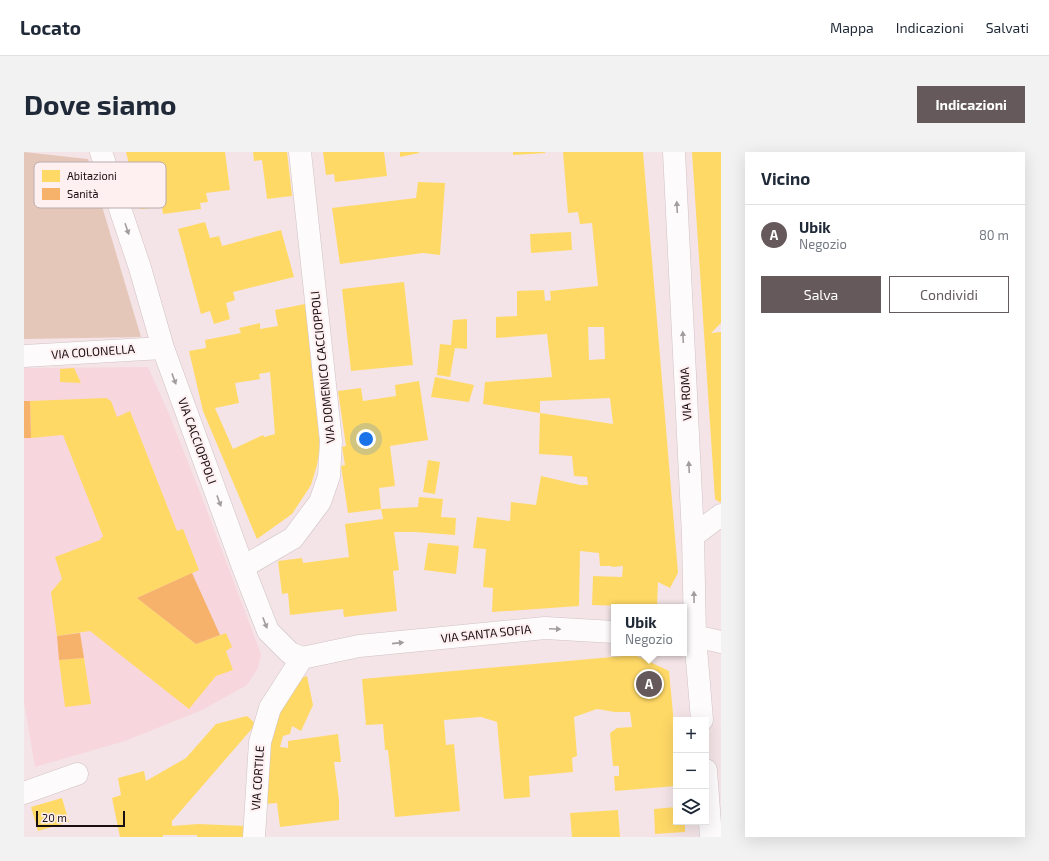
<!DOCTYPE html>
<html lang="it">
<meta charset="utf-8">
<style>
:root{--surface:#fff;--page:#f2f2f3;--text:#1f2937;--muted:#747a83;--line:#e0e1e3;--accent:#66595b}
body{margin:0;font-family:"Exo 2",sans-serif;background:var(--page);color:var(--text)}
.controls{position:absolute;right:12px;bottom:12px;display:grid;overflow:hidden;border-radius:0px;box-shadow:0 4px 16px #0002}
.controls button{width:36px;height:36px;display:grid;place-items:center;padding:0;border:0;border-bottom:1px solid var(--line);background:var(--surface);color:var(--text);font:20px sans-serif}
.scale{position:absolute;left:12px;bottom:10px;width:89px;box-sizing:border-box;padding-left:4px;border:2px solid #190e10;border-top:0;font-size:11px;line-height:14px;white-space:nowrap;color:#190e10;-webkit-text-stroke:3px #feeff1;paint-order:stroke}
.you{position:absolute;left:342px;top:287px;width:14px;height:14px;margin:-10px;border:3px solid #fff;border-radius:50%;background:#1a73e8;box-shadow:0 0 0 6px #1a73e833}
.badge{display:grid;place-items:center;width:26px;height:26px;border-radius:50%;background:var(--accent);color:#fff;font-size:13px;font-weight:700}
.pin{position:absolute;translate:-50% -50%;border:2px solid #fff;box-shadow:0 1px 4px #0006}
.popup{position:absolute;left:587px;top:452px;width:76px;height:52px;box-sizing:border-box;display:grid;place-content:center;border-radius:0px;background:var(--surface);filter:drop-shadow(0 1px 3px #0005);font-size:13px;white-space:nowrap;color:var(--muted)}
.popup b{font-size:15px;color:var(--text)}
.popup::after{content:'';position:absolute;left:50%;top:100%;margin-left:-8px;border:8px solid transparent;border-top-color:var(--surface)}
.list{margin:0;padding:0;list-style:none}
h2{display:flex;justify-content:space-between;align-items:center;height:52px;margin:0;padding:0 16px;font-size:17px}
h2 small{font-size:13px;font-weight:400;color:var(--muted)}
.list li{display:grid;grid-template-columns:26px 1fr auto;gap:12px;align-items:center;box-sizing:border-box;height:60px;padding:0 16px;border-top:1px solid var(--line)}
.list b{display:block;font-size:15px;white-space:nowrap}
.list p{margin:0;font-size:13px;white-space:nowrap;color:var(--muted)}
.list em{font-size:13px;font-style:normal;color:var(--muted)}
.actions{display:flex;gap:8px;padding:12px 16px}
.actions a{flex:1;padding:9px 0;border:1px solid var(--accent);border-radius:0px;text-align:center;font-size:14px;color:var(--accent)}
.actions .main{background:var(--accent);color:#fff}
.icon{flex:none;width:22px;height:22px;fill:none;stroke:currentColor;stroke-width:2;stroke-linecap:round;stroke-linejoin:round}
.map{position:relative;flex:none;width:697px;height:685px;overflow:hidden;border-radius:0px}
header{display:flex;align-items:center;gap:24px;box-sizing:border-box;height:56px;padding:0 20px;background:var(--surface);border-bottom:1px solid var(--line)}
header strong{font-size:19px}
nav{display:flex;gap:22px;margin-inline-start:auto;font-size:14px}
.intro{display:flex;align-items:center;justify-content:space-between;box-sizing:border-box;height:96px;padding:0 24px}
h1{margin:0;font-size:28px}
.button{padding:10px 18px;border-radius:0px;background:var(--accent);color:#fff;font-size:14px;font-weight:700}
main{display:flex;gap:24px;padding:0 24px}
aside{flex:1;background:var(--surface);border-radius:0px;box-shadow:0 4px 16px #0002}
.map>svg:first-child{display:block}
.built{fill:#f7d7dd}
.green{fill:#e5c7b9}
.homes{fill:#ffd966;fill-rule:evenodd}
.health{fill:#f6b26b}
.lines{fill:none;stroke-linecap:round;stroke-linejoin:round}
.minor-casing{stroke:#d0c2c5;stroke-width:23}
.minor{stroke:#fdfbfb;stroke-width:22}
.oneway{fill:#a29c9d}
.labels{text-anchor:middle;stroke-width:4;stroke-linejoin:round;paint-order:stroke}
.street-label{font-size:12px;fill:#190e10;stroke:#feeff1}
.key{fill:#feeff1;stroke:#b9acae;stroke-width:1}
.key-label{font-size:11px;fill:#190e10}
</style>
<header>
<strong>Locato</strong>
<nav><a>Mappa</a><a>Indicazioni</a><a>Salvati</a></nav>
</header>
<div class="intro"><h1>Dove siamo</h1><a class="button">Indicazioni</a></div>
<main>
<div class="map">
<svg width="697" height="685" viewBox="0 0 697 685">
<rect width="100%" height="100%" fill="#f4e4e7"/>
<!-- built -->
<path class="built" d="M124,215L145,262L179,348L237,502L234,516L223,533L178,558L101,589L11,615L0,550V216Z"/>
<!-- green -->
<path class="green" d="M0,0L64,7L117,185L0,187Z"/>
<!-- homes -->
<path class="homes" d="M102,0H201L206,38L182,41L184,50L176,51L177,57L139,62L138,55L116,57Z
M229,0H263L268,44L243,47L238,8L230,9Z
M299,0H360L363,24L311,30L310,22L302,23Z
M376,0H395V1L376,5Z
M489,0H521V1L489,3Z
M539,0H619L654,421L646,436L634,430L633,455L568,453L569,424L598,425L599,414L588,415L587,414H576L575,401L556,399L555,454L468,460L469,436L459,435L462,397L449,396L453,365L486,369L487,350L512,353L517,324L556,333H564L563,325L550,324L548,304L515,302L516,261L589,272L586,246L516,249V261L459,252L461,230L528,225L523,182L472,186V165L493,164V139L520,138L521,149L527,148L526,139L574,134L568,71L556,72L554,60L544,61ZM564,175H580L581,207L565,208Z
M668,0H697V171L687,181L697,180V350H695L691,347Z
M394,30L421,31L416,103L399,101L316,112L308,56L392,46Z
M181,70L186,86L195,84L198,94L257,78L270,125L209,140L211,148L202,151L206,167L190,172L186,159L177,162L154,77Z
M547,80L548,98L507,101L506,82Z
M380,130L389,213L327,219L318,137Z
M281,152L296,295L293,313L287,333L268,362L233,387L179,259L165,199L182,196L181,188L217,181L215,176L236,171V177L254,174L251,158ZM246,220L251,282L240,285L239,283L209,297L191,256L215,251L211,231L236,227L235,222Z
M443,167V197L431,196L426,225L413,223L416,192L427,193L429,168Z
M50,216L57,231L36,230V217Z
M411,225L450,233L445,250L407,245Z
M395,229L404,288L366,294L371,334L355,336L357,357L324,361L317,314L321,313L318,295L322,294L314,239L337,236L339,249L372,244L371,233Z
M82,246L87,249L93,265L106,259L153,379L159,377L175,418L113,446L172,492L202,481L208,495L202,499L209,518L192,524L165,557L66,479L33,484L27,440L38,427L31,405L76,388L79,384L39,283L7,286L6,249Z
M404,308L416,310L411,342L399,340Z
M395,345L419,347L417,365L432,366L431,383L391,380H370L375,418L369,419L373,459L320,465L319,457L266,463L264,441L258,442L254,409L278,406L279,411L325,405L321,372L359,367L357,357L394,355Z
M404,391L435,394L432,422L400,418Z
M611,503L645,519L652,594V634L591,639L590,624H595V614H589L586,581L593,576L608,575L606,560H591L573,557L550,565L553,604L548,606L549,620L505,624L506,645L480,647L473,570L457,565L420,568L422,593L430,592L436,659L371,665L364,598H361L359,572L342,573L338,527Z
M60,506L67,552L41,555L35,508Z
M283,524L289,553L277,579L268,574L266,582L259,584L256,595L264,596V589L314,582L317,610H310L315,648V668L256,675L253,651L241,652L244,593L251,567L269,529Z
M223,564L232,572L148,669V674L174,672L222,674V685H173V683H139V685H96L88,646L97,643L94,626L120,619L122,629L162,606L192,572Z
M38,646L45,670L14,679L7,655Z
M652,655V670H661V680L631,682L630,657Z
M594,658L596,685H548L546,661Z"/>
<!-- health -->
<path class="health" d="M0,249H6L7,286H0Z
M168,421L196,483L172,492L113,446Z
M56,481L60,506L35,508L33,484Z"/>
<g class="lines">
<!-- minor casing -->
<g class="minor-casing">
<path id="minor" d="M77,0L116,116L139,196L219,415L244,479L266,501L278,506L335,494L521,476L590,480
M650,0L669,384L671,484L678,568
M0,204L139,196
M669,384L697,363
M219,415L269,386L296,350L305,324L307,289L276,0
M660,483L671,484L697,490
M682,618L687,685
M0,641L53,622
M230,685L236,590L246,556L278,506"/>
</g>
<!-- minor -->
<use href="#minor" class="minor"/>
</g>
<!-- one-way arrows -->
<defs><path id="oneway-solid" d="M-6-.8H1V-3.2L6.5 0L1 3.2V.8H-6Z"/></defs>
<g class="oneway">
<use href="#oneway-solid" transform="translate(653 55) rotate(-93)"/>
<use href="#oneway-solid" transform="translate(103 77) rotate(71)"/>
<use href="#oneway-solid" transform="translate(659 185) rotate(-93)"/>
<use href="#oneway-solid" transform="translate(150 227) rotate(70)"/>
<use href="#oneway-solid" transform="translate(665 315) rotate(-93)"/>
<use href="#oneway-solid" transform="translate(195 349) rotate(70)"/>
<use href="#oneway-solid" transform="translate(670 445) rotate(-91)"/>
<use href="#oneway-solid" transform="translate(241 471) rotate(69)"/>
<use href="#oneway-solid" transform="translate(531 477) rotate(3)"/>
<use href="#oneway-solid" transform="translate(374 491) rotate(-6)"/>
</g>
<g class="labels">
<!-- street labels -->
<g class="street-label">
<text transform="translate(69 200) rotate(-4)" y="4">VIA COLONELLA</text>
<text transform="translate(299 215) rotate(-96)" y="4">VIA DOMENICO CACCIOPPOLI</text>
<text transform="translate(662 242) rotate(-93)" y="4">VIA ROMA</text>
<text transform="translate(173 289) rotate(70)" y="4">VIA CACCIOPPOLI</text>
<text transform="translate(462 482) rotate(-6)" y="4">VIA SANTA SOFIA</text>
<text transform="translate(234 626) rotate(-86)" y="4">VIA CORTILE</text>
</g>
</g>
<!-- legend -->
<rect x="10" y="10" width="132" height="46" rx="6" class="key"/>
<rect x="18" y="18" width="18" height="12" fill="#ffd966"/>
<rect x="18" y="36" width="18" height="12" fill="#f6b26b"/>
<g class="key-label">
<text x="43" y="28">Abitazioni</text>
<text x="43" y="46">Sanità</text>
</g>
</svg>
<div class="controls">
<button>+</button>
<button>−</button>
<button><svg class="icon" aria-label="layers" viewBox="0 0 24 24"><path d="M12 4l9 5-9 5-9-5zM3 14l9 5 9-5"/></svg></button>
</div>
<div class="scale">20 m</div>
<div class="you"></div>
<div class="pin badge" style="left:625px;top:532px">A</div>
<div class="popup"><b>Ubik</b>Negozio</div>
</div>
<aside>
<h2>Vicino<small></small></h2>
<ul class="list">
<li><span class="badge">A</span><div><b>Ubik</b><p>Negozio</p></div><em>80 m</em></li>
</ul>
<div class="actions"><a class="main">Salva</a><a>Condividi</a></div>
</aside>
</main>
